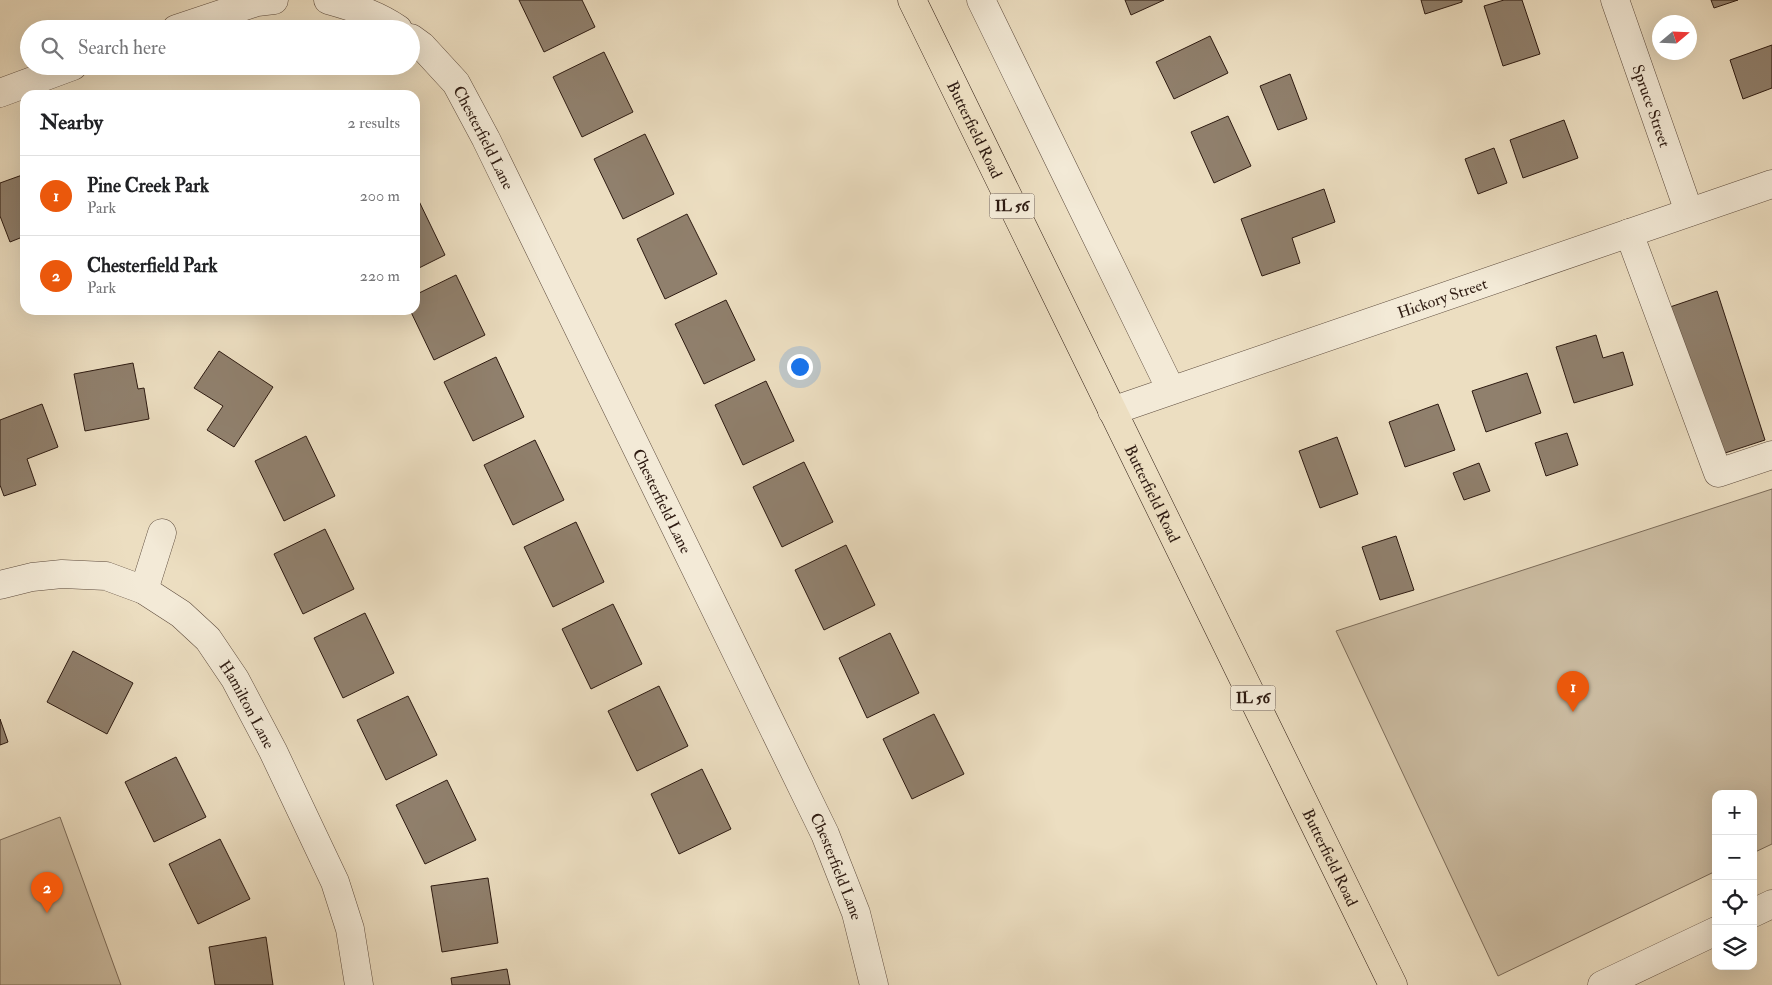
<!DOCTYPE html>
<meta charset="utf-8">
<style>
:root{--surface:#fff;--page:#f6f6f6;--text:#202124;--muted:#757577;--line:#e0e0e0;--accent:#ea580c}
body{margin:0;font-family:"IM FELL Double Pica",serif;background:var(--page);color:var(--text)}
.controls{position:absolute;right:15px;bottom:15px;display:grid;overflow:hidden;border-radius:10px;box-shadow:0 5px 20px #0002}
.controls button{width:45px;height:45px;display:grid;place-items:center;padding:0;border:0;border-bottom:1px solid var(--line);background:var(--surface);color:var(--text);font:25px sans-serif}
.compass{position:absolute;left:1652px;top:15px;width:45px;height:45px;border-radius:50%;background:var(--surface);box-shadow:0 5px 20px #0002;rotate:71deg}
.you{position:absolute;left:799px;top:366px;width:18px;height:18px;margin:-12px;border:4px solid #fff;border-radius:50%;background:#1a73e8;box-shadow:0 0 0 8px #1a73e833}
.badge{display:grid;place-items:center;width:32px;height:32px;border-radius:50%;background:var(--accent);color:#fff;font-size:16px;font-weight:700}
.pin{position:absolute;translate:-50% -41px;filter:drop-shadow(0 1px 2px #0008)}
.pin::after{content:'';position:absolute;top:26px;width:18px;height:15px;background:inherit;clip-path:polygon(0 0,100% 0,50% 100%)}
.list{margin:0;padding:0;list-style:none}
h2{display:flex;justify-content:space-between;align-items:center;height:65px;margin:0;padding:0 20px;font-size:21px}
h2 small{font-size:16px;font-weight:400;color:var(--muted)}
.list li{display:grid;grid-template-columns:32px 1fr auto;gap:15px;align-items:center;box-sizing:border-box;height:80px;padding:0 20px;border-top:1px solid var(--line)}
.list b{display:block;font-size:19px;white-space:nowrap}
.list p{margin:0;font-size:16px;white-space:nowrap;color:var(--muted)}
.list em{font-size:16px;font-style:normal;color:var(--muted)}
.icon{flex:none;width:28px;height:28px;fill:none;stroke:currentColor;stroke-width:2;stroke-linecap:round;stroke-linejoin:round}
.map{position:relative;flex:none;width:1772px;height:985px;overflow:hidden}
.search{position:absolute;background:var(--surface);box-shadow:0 5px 20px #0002;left:20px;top:20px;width:400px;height:55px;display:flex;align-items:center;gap:12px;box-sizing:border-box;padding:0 18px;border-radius:28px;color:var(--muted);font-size:19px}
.panel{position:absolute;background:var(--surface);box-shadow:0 5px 20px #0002;left:20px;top:90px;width:400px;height:225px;border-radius:15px}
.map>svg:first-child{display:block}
.green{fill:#ccbda3;stroke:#7c6c5a}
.building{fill:#90806d;stroke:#2d1a11}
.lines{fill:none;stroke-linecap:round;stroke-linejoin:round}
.minor-casing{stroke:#5d4b3d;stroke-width:29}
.major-casing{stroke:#2d1a11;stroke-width:29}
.minor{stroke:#f3ead7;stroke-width:28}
.major{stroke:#ecdec1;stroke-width:28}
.labels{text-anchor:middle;stroke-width:4.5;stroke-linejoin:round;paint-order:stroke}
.shield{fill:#f3ead7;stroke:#68584c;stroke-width:1}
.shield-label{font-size:15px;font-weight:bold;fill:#2d1a11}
.street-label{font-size:16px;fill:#2d1a11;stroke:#f3ead7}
</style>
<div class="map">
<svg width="1772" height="985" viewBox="0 0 1772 985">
<rect width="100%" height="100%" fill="#ecdec1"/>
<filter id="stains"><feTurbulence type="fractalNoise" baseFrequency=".004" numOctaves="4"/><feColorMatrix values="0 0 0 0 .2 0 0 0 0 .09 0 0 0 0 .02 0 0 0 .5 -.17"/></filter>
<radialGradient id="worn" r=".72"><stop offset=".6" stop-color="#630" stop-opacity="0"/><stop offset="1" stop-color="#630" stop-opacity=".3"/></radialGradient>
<!-- green -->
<path class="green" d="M1772,489V844L1753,853V794H1716V871L1498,976L1336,631Z
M60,817L121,985H0V840Z"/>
<!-- building -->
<path class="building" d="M519,0H582L595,27L544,52Z
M1125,0H1164L1131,15Z
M1421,0H1462V2L1425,14Z
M1504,0H1522L1540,54L1503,66L1484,6Z
M1711,0H1738L1714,8Z
M1210,36L1228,73L1174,99L1156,62Z
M1772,45V88L1743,99L1730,60Z
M604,52L633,112L582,137L553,77Z
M1290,74L1307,119L1278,130L1260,86Z
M1228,116L1251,166L1214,183L1191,132Z
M1564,120L1578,158L1523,178L1510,140Z
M645,134L674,194L623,219L594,159Z
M1494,148L1507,183L1478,194L1465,159Z
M25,174V236L10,242L0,216V183Z
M1324,189L1335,222L1292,238L1300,263L1262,276L1241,219Z
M416,195L445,255L415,270V196Z
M687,214L717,274L665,299L637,239Z
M456,275L485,335L434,360L410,310H415V295Z
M1717,291L1765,440L1719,455L1670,307Z
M726,300L755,360L704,384L675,324Z
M1596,335L1603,358L1623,352L1633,385L1574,403L1556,347Z
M219,351L273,387L234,447L207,430L223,406L194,388Z
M496,357L524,417L473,441L444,382Z
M133,363L138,389L144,388L149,419L85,431L74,374Z
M1527,373L1541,413L1486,432L1472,391Z
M766,381L794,441L743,465L715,405Z
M42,404L58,447L27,459L36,485L4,496L0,485V420Z
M1438,404L1455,450L1405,467L1389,422Z
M1567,433L1578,465L1546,476L1535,443Z
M306,436L335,496L284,521L255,461Z
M1337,437L1358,494L1320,508L1299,451Z
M535,440L564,500L513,525L484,465Z
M804,462L833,522L782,547L753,487Z
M1479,463L1490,491L1464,500L1453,473Z
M576,522L604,582L553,607L524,547Z
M325,529L354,589L303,614L274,554Z
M1396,536L1414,590L1380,600L1362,547Z
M846,545L875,605L824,630L795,570Z
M613,604L642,664L591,689L562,629Z
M365,613L394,673L343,698L314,638Z
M890,633L919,693L867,718L839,658Z
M73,651L133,683L107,734L47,702Z
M659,686L688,746L637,771L608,711Z
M408,696L437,755L386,780L357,720Z
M934,714L964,774L912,799L883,739Z
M0,719L8,742L0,745Z
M176,757L206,817L154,842L125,782Z
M702,769L731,829L679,854L651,794Z
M447,780L476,840L425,864L396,805Z
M220,839L250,899L198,924L169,864Z
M488,878L498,943L442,952L431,886Z
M266,937L273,985H215L209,947Z
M507,969L510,985H452L451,978Z"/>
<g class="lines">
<!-- minor casing -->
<g class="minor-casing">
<g id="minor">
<path d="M328,0C353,7 376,14 398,29"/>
<path d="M981,0L1171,390"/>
<path id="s1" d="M1615,0L1689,212"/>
<path d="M176,29L257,2L274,0"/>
<path id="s2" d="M411,38L422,46L456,83L486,139L825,834L856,913L874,985"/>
<path d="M0,93L73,66"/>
<path d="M1629,233L1718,473L1772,455"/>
<path id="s3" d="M1112,411L1772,184"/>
<path id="s4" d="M0,585L32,577L62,574L106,576L144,590L181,614L208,639L235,679L273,751L335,882L350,929L359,985"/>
<path d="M144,590L162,533"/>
<path d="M1753,913L1772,904"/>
<path d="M1602,985L1716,931"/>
</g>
</g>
<!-- major casing -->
<g class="major-casing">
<g id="major">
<path id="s5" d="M912,0L1393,985"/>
</g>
</g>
<!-- minor -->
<use href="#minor" class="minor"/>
<!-- major -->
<use href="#major" class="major"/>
</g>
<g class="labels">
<!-- shield labels -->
<g class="shield">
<rect x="989.5" y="193.5" width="45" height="25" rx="4"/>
<rect x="1230.5" y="685.5" width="45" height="25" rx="4"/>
</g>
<g class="shield-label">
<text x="1012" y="211">IL 56</text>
<text x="1253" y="703">IL 56</text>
</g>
<!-- street labels -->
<g class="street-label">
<text dy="6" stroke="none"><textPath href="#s1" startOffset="112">Spruce Street</textPath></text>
<text dy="6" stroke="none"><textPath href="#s5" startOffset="144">Butterfield Road</textPath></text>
<text dy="6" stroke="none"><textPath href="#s2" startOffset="125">Chesterfield Lane</textPath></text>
<text dy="6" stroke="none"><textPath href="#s3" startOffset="349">Hickory Street</textPath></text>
<text dy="6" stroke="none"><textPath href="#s5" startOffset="549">Butterfield Road</textPath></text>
<text dy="6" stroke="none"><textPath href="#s2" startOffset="530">Chesterfield Lane</textPath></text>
<text dy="6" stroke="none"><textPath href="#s4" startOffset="305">Hamilton Lane</textPath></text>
<text dy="6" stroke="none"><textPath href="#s5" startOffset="954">Butterfield Road</textPath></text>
<text dy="6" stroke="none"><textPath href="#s2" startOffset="935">Chesterfield Lane</textPath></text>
</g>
</g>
<rect width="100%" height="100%" filter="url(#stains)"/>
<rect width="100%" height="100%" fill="url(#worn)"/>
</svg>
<div class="controls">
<button>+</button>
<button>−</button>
<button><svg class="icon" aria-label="locate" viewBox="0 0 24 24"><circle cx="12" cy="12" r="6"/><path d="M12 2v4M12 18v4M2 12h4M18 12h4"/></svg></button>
<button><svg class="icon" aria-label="layers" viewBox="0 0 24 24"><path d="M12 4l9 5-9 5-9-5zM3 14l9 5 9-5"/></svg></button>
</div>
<svg class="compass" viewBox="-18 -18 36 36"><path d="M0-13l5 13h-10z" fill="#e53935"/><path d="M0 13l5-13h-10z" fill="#757577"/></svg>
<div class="you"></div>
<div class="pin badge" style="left:1573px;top:712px">1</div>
<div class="pin badge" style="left:47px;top:913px">2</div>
<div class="search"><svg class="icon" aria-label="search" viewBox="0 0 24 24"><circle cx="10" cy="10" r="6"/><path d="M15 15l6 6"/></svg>Search here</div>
<section class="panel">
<h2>Nearby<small>2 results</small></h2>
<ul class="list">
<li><span class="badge">1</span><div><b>Pine Creek Park</b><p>Park</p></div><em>200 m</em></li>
<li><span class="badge">2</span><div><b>Chesterfield Park</b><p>Park</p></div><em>220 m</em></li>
</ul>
</section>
</div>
